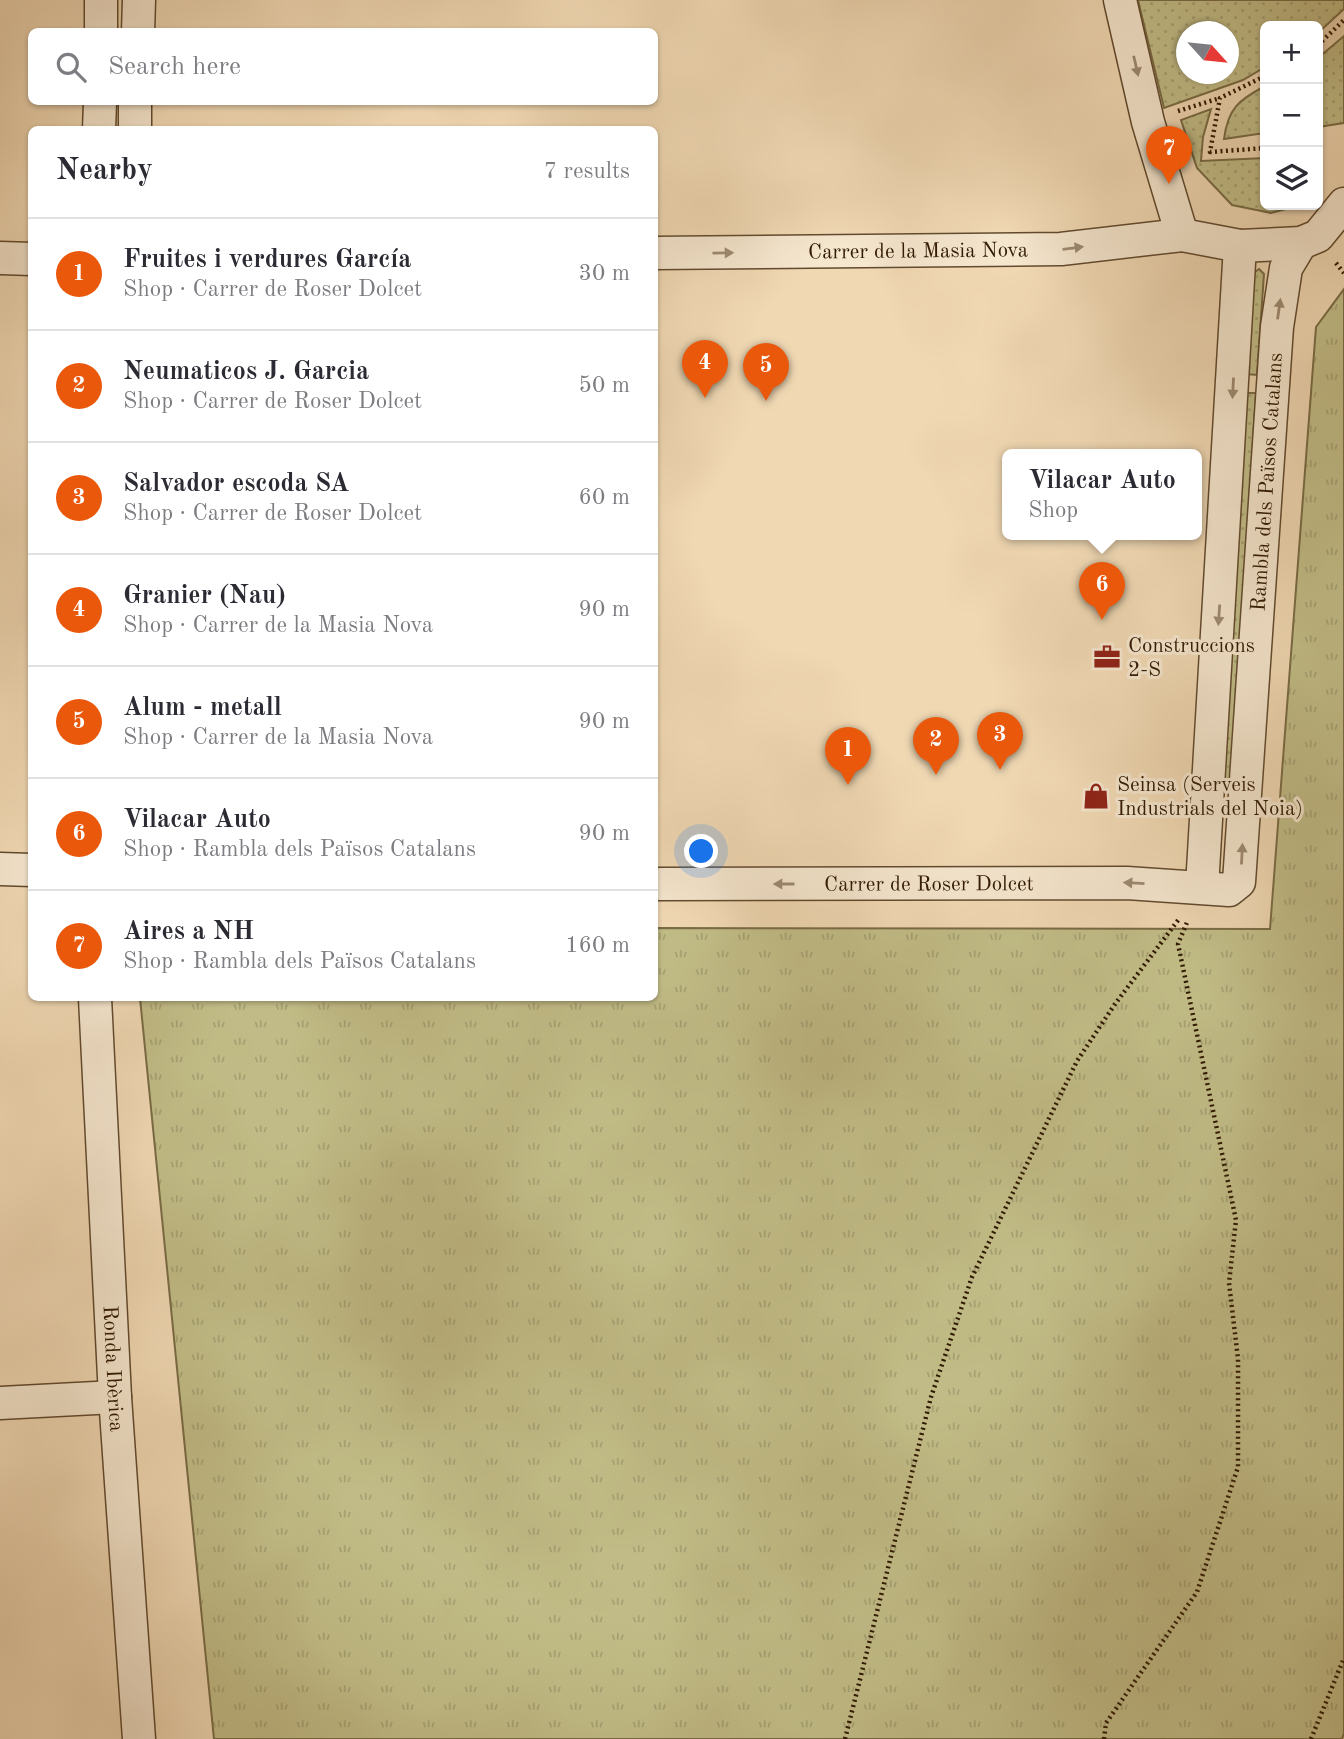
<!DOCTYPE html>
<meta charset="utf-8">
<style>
:root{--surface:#fff;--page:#f2f2f3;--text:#2b2b33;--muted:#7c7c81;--line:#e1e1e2;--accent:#ea580c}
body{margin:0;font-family:"Old Standard TT",serif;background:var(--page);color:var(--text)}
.controls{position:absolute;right:21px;top:21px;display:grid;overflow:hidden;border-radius:10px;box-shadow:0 2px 5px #0004}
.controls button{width:63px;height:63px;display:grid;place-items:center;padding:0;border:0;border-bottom:2px solid var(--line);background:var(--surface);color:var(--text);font:35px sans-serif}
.compass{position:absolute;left:1176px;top:21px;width:63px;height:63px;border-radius:50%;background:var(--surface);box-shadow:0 2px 5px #0004;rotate:117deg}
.you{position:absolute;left:702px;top:852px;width:24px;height:24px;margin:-18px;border:5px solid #fff;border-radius:50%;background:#1a73e8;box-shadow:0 0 0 10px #1a73e833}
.badge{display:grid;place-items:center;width:46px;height:46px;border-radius:50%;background:var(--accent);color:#fff;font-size:23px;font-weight:700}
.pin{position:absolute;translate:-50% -58px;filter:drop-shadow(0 2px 4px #0008)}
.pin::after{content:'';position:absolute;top:37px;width:24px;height:21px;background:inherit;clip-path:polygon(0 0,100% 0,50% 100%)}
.popup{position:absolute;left:1002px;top:449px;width:200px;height:91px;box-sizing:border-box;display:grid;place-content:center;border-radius:10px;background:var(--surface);filter:drop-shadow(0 2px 5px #0005);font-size:23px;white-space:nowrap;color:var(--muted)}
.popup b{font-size:26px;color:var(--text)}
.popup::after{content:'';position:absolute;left:50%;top:100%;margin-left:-14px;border:14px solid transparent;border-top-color:var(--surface)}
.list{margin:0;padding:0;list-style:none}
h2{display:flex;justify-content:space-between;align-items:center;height:91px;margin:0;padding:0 28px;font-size:30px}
h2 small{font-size:23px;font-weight:400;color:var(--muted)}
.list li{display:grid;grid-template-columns:46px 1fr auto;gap:21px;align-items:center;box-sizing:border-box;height:112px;padding:0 28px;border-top:2px solid var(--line)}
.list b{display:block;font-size:26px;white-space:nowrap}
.list p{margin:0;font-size:23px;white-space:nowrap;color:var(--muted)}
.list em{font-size:23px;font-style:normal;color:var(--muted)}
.icon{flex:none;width:38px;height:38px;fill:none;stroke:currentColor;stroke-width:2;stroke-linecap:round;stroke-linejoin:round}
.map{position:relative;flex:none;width:1344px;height:1739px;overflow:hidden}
.search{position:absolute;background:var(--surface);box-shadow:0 2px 5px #0004;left:28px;top:28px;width:630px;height:77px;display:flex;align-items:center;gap:18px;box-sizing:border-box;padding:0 24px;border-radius:10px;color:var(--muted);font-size:26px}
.panel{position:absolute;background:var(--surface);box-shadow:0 2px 5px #0004;left:28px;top:126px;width:630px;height:875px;border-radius:10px}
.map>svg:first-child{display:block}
.grass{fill:url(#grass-tufts);stroke:#796b44;stroke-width:2}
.garden{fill:url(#garden-dots);stroke:#796b44;stroke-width:2;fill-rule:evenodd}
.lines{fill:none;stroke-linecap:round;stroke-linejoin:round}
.street-casing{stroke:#614a2e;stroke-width:35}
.path{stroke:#311a02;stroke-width:4.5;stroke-dasharray:2 3.5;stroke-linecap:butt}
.street{stroke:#f5e6ce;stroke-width:32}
.oneway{fill:#9d8a72}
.labels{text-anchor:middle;stroke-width:6;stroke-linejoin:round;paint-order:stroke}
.street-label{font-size:21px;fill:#311a02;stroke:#f5e6ce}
.poi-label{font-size:21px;fill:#311a02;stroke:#f5e6ce;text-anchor:start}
</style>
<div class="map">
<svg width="1344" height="1739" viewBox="0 0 1344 1739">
<defs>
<pattern id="grass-tufts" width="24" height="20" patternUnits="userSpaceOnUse" patternTransform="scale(1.75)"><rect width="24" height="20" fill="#c1bc87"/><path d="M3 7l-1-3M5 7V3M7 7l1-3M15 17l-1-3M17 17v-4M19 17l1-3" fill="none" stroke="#a6a173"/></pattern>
<pattern id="garden-dots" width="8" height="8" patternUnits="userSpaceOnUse" patternTransform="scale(1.75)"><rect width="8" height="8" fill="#c1bc87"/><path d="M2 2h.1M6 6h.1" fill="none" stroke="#a6a173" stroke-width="1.8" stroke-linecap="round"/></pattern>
</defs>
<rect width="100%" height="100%" fill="#f0d8b3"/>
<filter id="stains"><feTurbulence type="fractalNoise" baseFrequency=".00286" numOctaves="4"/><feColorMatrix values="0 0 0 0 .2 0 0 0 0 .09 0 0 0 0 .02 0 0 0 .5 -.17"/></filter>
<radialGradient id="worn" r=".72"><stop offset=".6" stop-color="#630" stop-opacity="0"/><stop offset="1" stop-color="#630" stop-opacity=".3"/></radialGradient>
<!-- grass -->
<path class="grass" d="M1344,289V1733L1342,1739H214L140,998H654L655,928L1270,929L1316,327Z"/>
<!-- garden -->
<path class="garden" d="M1138,0H1344V9L1318,33V26H1265V67L1243,80L1164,108ZM1186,32H1228V74H1186Z
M1344,36V123L1318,127V58Z
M1265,86V133L1224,139C1228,108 1239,100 1265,86Z
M1211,109L1203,137L1201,161L1265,158V205H1301L1271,213L1232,205L1197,168L1181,120Z
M1259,269L1264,274L1257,375L1246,374L1251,275Z
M1245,393H1256L1231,783L1221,781Z"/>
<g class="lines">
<!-- street casing -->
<g class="street-casing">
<g id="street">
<path d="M1120,0L1148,122L1182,235"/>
<path d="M101,32V0"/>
<path d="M138,32L139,0"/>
<path d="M99,130L100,102"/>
<path d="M135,130V102"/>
<path id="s1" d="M654,253L1061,249L1182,235L1240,246L1301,243L1318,236L1344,204"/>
<path d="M0,258L32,259"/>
<path d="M0,869L32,870"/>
<path id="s2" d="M654,884L1127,883L1229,890L1239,882L1277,327L1286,268L1301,243"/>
<path d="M1202,887L1240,246"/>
<path id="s3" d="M95,998L115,1397L139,1739"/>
<path d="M0,1403L115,1397"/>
</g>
</g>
<!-- path -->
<path class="path" d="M1318,45L1344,20
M1265,76L1220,98L1210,152L1265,148
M1178,111L1220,98
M1336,263L1344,273
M845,1739L931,1397L972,1277L1077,1061L1115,1004L1179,919
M1104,1739L1106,1723L1197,1592L1238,1467V1359L1229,1283L1236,1220L1178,944L1188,920
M1311,1739L1344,1658"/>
<!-- street -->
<use href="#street" class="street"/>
</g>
<!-- one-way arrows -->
<defs><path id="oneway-solid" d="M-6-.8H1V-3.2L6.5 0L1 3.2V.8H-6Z" transform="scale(1.75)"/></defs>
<g class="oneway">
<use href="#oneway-solid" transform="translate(1136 66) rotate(77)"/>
<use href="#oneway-solid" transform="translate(1073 248) rotate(-7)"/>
<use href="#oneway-solid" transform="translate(723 253) rotate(-1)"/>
<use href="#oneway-solid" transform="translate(1279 309) rotate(-82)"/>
<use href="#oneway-solid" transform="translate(1233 388) rotate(93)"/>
<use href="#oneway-solid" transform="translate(1219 615) rotate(94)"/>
<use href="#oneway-solid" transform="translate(1242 854) rotate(-87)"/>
<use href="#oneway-solid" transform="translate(1134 883) rotate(-177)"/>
<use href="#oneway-solid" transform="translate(784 884) rotate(180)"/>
</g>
<!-- icons -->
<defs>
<g id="office-bare" transform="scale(2.1)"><path d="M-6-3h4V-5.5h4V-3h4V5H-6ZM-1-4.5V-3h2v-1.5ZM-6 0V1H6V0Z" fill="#8f2418" stroke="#f5e6ce" stroke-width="2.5" paint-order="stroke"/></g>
<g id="shop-bare" transform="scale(2.1)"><path d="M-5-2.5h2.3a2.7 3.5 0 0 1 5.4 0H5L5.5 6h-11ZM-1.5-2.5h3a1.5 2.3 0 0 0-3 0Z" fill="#8f2418" stroke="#f5e6ce" stroke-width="2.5" paint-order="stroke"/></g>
</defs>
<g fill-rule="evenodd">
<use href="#office-bare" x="1107" y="657"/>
<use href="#shop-bare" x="1096" y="796"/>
</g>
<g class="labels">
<!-- street labels -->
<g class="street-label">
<text dy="7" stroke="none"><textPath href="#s1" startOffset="264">Carrer de la Masia Nova</textPath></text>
<text dy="7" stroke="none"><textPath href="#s2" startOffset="989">Rambla dels Països Catalans</textPath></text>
<text dy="7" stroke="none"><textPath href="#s2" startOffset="275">Carrer de Roser Dolcet</textPath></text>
<text dy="7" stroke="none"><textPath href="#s3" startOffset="371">Ronda Ibèrica</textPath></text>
</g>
<!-- poi labels -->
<g class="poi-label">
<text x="1128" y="652">Construccions<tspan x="1128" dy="24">2-S</tspan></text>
<text x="1117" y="791">Seinsa (Serveis<tspan x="1117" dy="24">Industrials del Noia)</tspan></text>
</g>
</g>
<rect width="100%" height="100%" filter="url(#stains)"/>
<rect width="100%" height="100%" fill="url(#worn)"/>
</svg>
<div class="controls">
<button>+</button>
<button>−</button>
<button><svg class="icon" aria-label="layers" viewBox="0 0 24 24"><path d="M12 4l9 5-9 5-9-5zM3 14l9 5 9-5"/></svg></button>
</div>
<svg class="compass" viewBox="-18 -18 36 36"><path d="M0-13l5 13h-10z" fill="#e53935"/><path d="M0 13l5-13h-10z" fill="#7c7c81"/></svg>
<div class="you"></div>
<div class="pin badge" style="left:848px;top:785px">1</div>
<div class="pin badge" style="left:936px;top:775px">2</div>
<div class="pin badge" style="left:1000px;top:770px">3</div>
<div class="pin badge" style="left:705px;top:398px">4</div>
<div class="pin badge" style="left:766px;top:401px">5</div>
<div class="pin badge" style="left:1102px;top:620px">6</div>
<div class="popup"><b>Vilacar Auto</b>Shop</div>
<div class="pin badge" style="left:1169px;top:184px">7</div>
<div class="search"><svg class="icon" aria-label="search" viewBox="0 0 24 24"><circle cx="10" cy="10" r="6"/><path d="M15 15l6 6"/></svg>Search here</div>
<section class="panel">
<h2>Nearby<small>7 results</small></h2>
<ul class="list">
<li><span class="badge">1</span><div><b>Fruites i verdures García</b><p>Shop · Carrer de Roser Dolcet</p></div><em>30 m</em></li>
<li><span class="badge">2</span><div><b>Neumaticos J. Garcia</b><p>Shop · Carrer de Roser Dolcet</p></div><em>50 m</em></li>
<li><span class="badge">3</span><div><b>Salvador escoda SA</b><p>Shop · Carrer de Roser Dolcet</p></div><em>60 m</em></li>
<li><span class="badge">4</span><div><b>Granier (Nau)</b><p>Shop · Carrer de la Masia Nova</p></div><em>90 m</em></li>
<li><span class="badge">5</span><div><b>Alum - metall</b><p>Shop · Carrer de la Masia Nova</p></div><em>90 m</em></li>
<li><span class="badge">6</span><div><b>Vilacar Auto</b><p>Shop · Rambla dels Països Catalans</p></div><em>90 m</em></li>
<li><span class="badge">7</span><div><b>Aires a NH</b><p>Shop · Rambla dels Països Catalans</p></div><em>160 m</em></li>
</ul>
</section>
</div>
